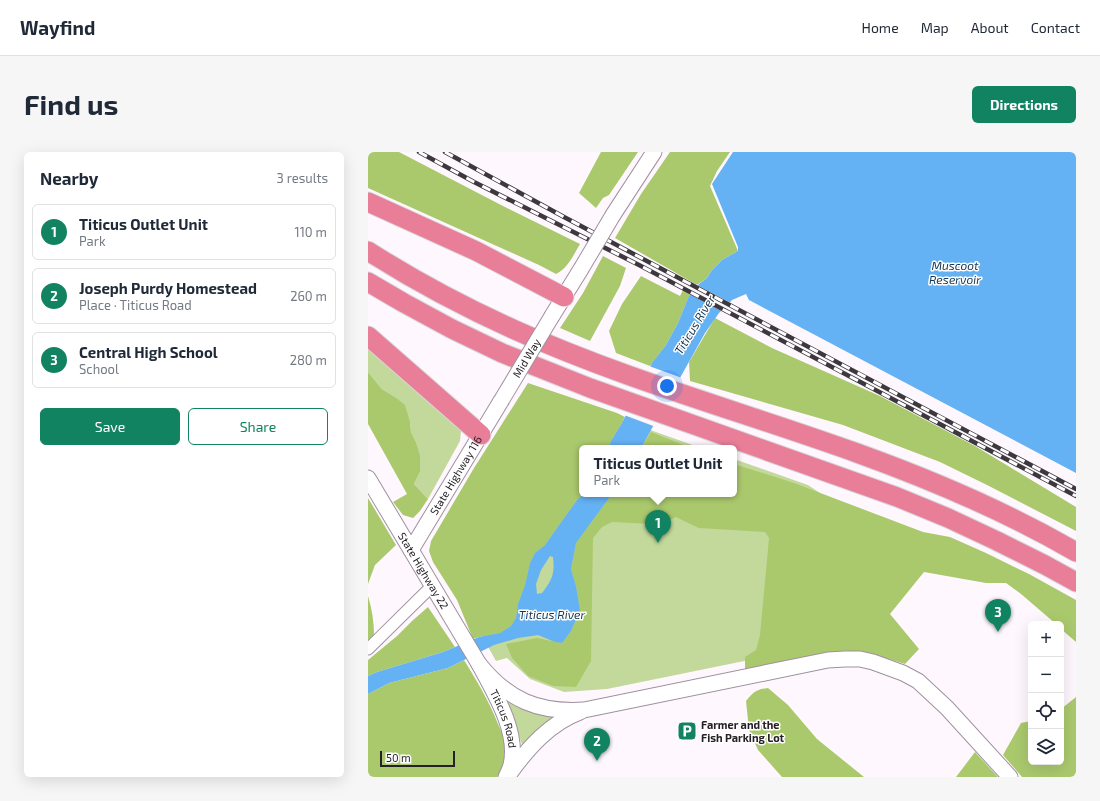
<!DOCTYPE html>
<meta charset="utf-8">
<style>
:root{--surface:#fff;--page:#f6f6f7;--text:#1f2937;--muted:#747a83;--line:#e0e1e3;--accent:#128361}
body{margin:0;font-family:"Exo 2",sans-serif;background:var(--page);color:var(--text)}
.controls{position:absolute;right:12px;bottom:12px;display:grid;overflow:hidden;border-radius:6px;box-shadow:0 4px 16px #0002}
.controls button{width:36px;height:36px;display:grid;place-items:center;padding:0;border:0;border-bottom:1px solid var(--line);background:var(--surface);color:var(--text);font:20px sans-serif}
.scale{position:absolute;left:12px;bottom:10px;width:75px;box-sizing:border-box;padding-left:4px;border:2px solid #262126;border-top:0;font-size:11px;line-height:14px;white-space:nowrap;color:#262126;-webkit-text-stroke:3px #fff;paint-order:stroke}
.you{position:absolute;left:299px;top:234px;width:14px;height:14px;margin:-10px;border:3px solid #fff;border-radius:50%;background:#1a73e8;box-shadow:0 0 0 6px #1a73e833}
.badge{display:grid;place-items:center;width:26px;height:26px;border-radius:50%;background:var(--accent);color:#fff;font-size:13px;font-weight:700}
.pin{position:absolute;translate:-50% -33px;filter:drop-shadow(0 1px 2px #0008)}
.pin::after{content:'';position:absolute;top:21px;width:14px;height:12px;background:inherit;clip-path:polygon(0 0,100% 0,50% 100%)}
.popup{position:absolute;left:211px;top:293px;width:158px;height:52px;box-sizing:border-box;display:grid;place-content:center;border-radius:6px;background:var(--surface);filter:drop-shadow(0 1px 3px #0005);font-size:13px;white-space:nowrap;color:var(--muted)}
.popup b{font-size:15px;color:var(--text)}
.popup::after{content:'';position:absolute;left:50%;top:100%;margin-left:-8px;border:8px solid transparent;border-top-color:var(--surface)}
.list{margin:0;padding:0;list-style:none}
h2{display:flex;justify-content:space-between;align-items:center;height:52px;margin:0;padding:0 16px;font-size:17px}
h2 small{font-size:13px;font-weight:400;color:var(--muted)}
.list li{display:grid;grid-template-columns:26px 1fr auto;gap:12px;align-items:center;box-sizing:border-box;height:56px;margin:0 8px 8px;padding:0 8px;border:1px solid var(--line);border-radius:6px}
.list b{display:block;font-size:15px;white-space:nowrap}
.list p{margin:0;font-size:13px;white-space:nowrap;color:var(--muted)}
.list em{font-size:13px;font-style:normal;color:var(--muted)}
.actions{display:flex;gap:8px;padding:12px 16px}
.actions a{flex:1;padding:9px 0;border:1px solid var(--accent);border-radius:6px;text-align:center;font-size:14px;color:var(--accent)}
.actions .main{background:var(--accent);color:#fff}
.icon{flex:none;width:22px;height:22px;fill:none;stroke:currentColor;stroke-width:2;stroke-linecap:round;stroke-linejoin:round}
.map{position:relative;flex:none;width:708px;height:625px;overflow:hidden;border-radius:6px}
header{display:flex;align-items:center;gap:24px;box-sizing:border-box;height:56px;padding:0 20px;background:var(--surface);border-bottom:1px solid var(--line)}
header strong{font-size:19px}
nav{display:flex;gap:22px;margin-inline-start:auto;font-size:14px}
.intro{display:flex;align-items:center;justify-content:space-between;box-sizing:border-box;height:96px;padding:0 24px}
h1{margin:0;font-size:28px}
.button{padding:10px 18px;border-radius:6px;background:var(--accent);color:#fff;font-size:14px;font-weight:700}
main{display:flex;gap:24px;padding:0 24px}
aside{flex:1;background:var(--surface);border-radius:6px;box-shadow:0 4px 16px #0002}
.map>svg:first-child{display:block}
.green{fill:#c3d99c}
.forest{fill:#aac96d}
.water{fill:#64b1f4;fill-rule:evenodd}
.pier{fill:#fef8fe}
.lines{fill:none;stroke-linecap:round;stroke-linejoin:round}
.street-casing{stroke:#9e919f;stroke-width:13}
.secondary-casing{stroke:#9e919f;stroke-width:17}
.highway-casing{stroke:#d8d7d8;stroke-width:21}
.street{stroke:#fff;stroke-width:11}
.secondary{stroke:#fff;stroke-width:15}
.highway{stroke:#e97e99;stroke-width:19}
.rail-casing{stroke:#3d383d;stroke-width:4.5}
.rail{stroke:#fff;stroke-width:3;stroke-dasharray:9;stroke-linecap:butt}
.secondary-bridge-casing{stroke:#9e919f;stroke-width:17;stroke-linecap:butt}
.secondary-bridge{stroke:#fff;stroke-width:15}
.labels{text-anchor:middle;stroke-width:3;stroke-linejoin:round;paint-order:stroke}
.street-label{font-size:11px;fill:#262126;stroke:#fff}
.poi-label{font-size:11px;font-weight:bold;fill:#262126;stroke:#fff;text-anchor:start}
.water-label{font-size:12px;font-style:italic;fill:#163651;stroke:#fff}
</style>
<header>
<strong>Wayfind</strong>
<nav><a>Home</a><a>Map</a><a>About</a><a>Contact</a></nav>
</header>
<div class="intro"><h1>Find us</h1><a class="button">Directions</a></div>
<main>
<aside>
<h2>Nearby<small>3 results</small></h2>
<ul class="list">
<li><span class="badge">1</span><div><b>Titicus Outlet Unit</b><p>Park</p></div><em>110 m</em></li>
<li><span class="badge">2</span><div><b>Joseph Purdy Homestead</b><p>Place · Titicus Road</p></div><em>260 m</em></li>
<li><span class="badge">3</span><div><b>Central High School</b><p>School</p></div><em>280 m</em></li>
</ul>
<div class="actions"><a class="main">Save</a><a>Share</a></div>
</aside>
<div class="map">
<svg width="708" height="625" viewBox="0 0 708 625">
<rect width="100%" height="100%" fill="#fef8fe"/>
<!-- green -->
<path class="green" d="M0,194L63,252L86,271L93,279L92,289L60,347L46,332L52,320L48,290L43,280L42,270L27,245L14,237L0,220Z
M161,235L333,296H214V342H366V307L440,333L514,382L445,495L239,537L196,540L162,527L139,506L128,509L66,399Z
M141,549L185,564L186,566L155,594L153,590L151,584L139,571L145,562L140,551Z"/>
<!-- forest -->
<path class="forest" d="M0,0H31L135,54L212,92C205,104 200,116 188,122L171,113L0,36Z
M233,0H270L241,43L235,46L228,56L211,41Z
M302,0H362L349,19L342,34L370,99L354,108L344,118L339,126L329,133L247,86L273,42Z
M235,104L258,116L252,134L222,189L192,176L215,141Z
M273,124L312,144L315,138L322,142L310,171L298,193L282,214L248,201L241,179L254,152Z
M347,166L404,196L512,244L607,294L708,355V379L621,334L572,310L475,273L322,229L321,210Z
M0,220L14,237L27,245L37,253L42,270L43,280L48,290L52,304V320L46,332L60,347L52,359L45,366L35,363L25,350L39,342L0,272Z
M160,231L249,261L257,265L243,289L241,296H214V342H216L209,348L177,393L167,401L162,411L157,433L150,452L148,466L143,474L132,481L111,485L105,487L89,448L65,410L61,399L63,389L106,316Z
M283,280L323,296H273Z
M366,312L426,331L555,380L582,385L618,401L661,422L708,448V490L693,477V472H688L653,442L638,431H618L556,420L522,462L551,497L537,512L508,503L436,506L377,518V505L388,498L392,483L401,386L397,380L331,376L320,371L308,365L299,369L286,372L244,370L234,375L225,386L223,509L208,535L185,534L160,524L144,506L138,492L169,486L194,491L203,479L212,458L208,434L203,417L208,391L244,342H366Z
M0,346L28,393L7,413L0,432Z
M0,444C4,457 6,470 6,483L0,489Z
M60,455L87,495L75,500L9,520L0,524V508L29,484L44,469Z
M96,508C109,529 121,549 130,572C134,581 139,592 138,602C137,611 134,618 129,625H0V542L21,531L80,516Z
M400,536L420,553L449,587L496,625H414L390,598L381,578L378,549C385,540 389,537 400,536Z
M708,545V625H654L635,603L653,571L663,569V610H693V557Z
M607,600L630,625H588Z"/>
<!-- water -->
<path class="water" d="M365,0H708V321L381,148L378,142L364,148L351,161L337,181L273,296H241L243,289L254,271L284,211L298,193L310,171L321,144L331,132L339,126L344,118L354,108L370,99V95L344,32Z
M216,342H244L208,391L203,417L208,434L212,458L203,479L194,491L187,490L170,483L150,486L126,493L80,516L21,531L0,542V524L9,520L75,500L111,485L132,481L143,474L148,466L150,452L157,433L162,411L167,401L177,393L209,348ZM182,404L185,405C187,422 184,428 174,441L169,442L168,432L173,418Z"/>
<!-- pier -->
<path class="pier" d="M328,132L329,133L363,151L355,160L320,141Z
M281,214L314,226L288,275L256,263Z"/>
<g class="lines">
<!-- street casing -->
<g class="street-casing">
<path id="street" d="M0,497L64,434"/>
</g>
<!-- secondary casing -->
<g class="secondary-casing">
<g id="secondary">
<path d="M245,63L286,0"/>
<path d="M184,164L213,117"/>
<path id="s1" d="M0,326L111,512C126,540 151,580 143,613C142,617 140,621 138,625"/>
<path id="s2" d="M43,398L133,249"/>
<path d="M111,512C140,548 170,561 216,558L460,508L477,507H492L505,510L535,521L550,529L579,556L642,625"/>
<path d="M142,621C160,596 182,571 212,560"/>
</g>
</g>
<!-- highway casing -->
<g class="highway-casing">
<path id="highway" d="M0,50L108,99L196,145
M0,99C47,129 96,155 147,178C258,228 375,260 489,301C564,328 639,360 708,400
M0,130L36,151L84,177L134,201L222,236L529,345L580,366L629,389L677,413L708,430
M0,184L113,283"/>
</g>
<!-- street -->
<use href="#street" class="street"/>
<!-- secondary -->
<use href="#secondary" class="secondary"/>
<!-- highway -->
<use href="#highway" class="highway"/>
<!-- rail casing -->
<g class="rail-casing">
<path id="rail" d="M51,0L106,30L271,113L708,344
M77,0L196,65L708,337"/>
</g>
<!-- rail -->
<use href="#rail" class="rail"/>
<!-- secondary-bridge casing -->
<g class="secondary-bridge-casing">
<g id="secondary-bridge">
<path d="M213,117L245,63"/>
<path id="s3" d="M133,249L184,164"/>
</g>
</g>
<!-- secondary-bridge -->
<use href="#secondary-bridge" class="secondary-bridge"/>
</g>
<!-- icons -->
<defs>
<g id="parking-square" transform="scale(1)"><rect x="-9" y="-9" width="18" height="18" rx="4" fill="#128361" stroke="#fff"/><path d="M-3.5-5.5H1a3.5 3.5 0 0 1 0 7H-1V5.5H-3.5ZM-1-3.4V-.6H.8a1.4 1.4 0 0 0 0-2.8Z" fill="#fff"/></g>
</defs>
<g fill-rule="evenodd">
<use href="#parking-square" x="319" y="579"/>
</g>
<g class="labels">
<!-- street labels -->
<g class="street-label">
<text dy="4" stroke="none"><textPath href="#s3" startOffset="50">Mid Way</textPath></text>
<text dy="4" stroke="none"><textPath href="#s2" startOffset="87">State Highway 116</textPath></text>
<text dy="4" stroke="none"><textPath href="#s1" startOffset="108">State Highway 22</textPath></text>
<text dy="4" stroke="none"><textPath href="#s1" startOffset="277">Titicus Road</textPath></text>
</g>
<!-- poi labels -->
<g class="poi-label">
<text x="333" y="577">Farmer and the<tspan x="333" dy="13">Fish Parking Lot</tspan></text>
</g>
<!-- water labels -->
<g class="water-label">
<text x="587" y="118">Muscoot<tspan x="587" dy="14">Reservoir</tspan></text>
<text transform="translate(327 173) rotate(-59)" y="4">Titicus River</text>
<text x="184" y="467">Titicus River</text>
</g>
</g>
</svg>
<div class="controls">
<button>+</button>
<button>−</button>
<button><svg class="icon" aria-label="locate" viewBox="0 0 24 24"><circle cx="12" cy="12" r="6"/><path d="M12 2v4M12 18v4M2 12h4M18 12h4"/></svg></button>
<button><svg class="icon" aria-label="layers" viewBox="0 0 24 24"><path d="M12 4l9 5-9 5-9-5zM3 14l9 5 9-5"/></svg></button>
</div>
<div class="scale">50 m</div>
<div class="you"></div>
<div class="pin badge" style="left:290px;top:391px">1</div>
<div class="popup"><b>Titicus Outlet Unit</b>Park</div>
<div class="pin badge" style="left:229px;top:609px">2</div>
<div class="pin badge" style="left:630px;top:480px">3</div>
</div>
</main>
